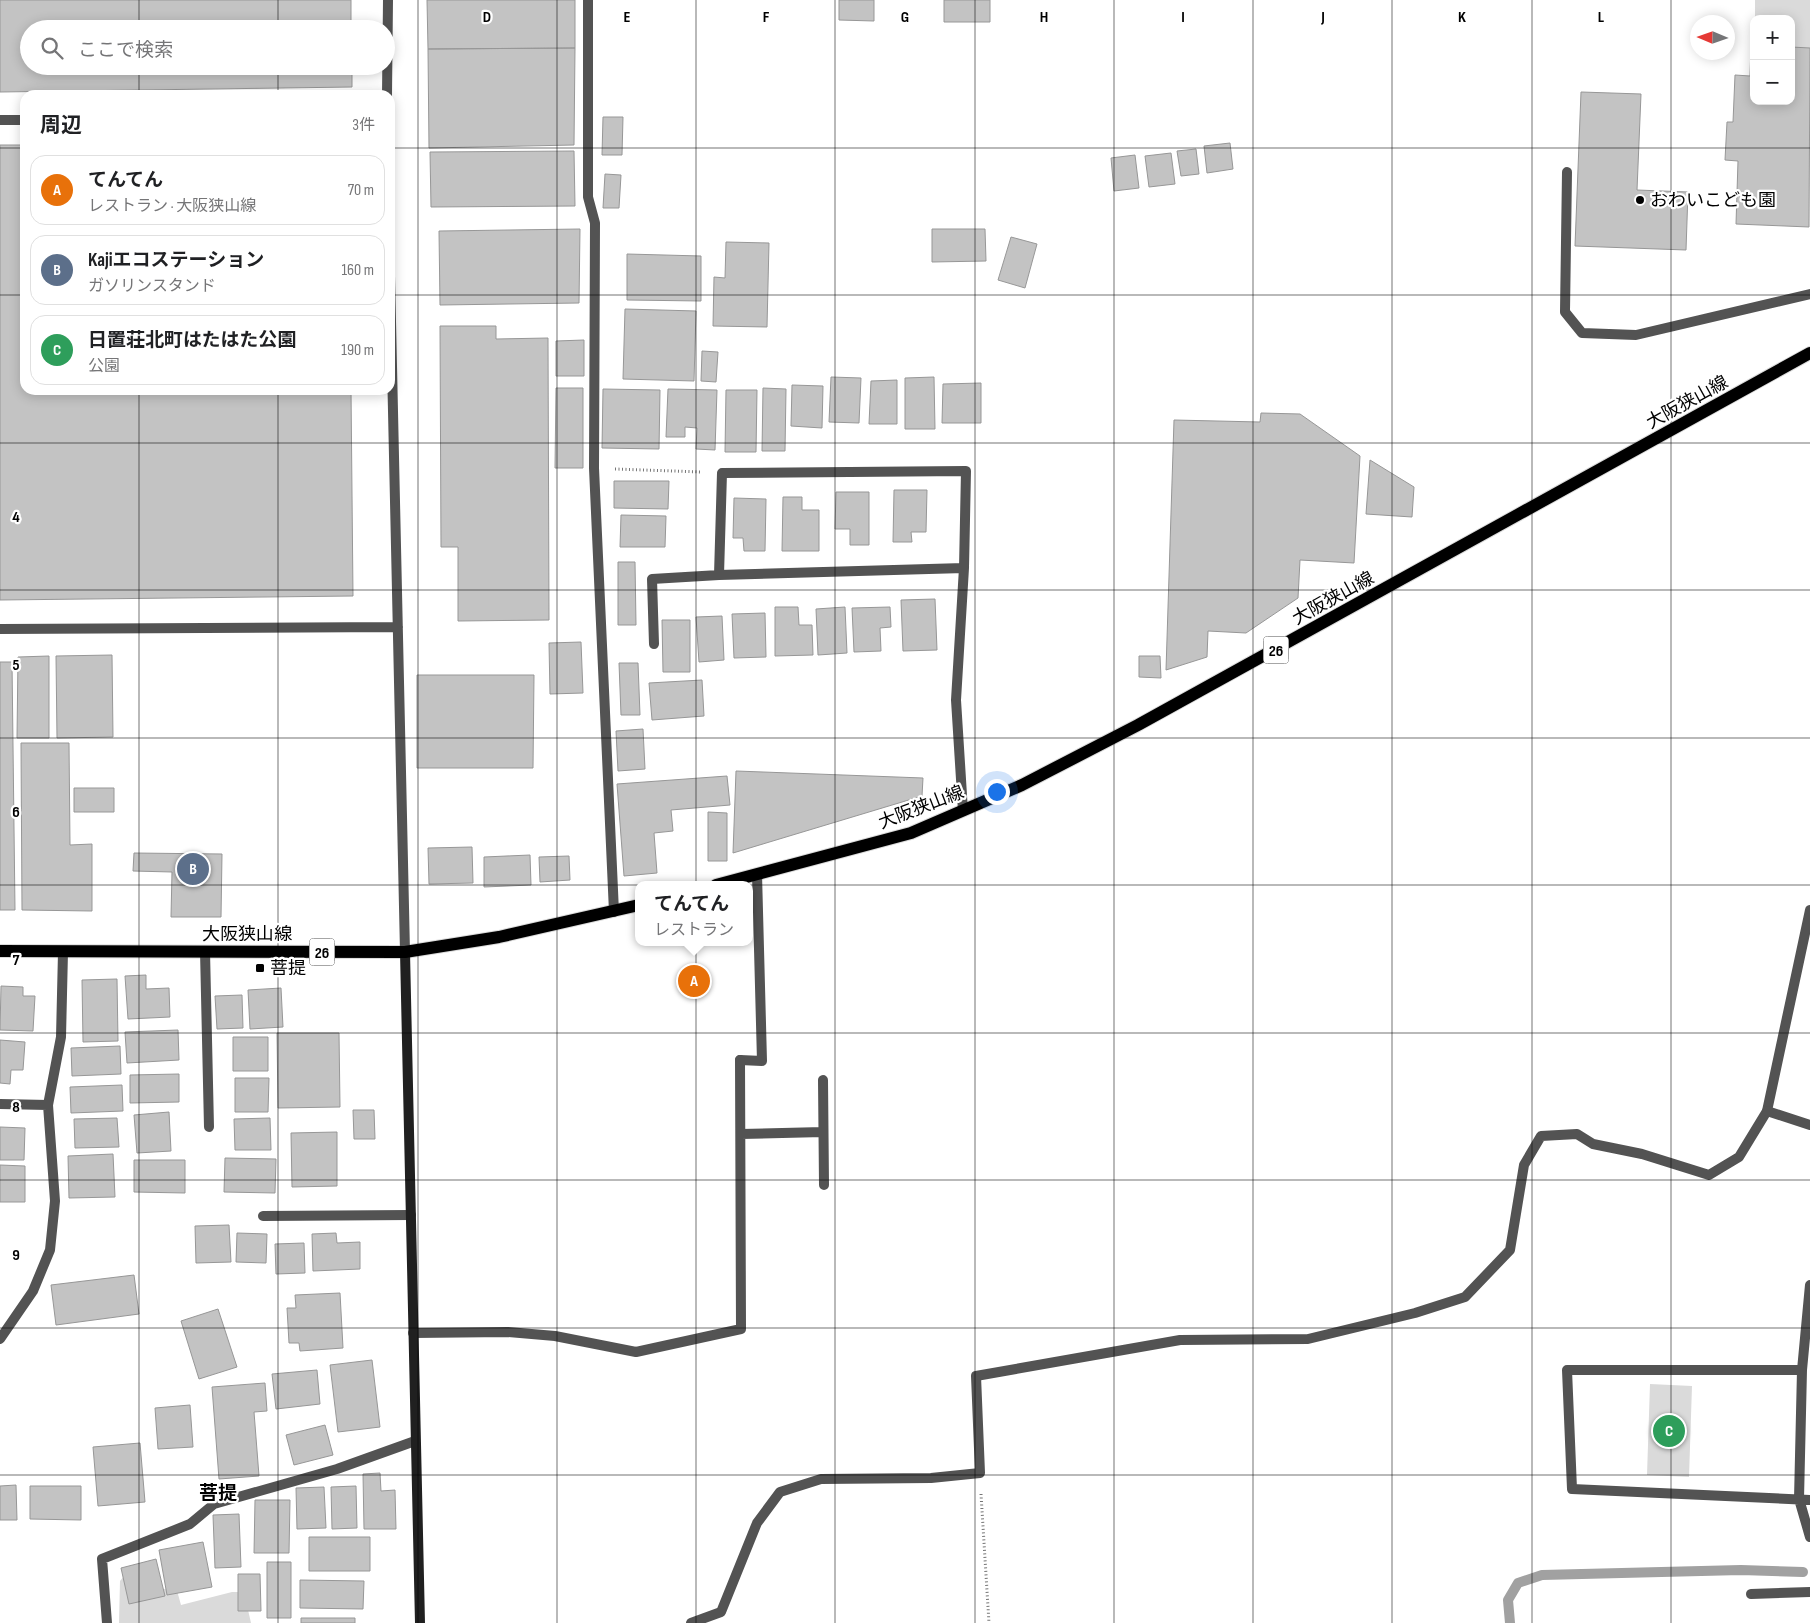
<!DOCTYPE html>
<html lang="ja">
<meta charset="utf-8">
<style>
:root{--surface:#fff;--page:#f6f6f6;--text:#202124;--muted:#757577;--line:#e0e0e0;--accent:#0b8043}
body{margin:0;font-family:"Sofia Sans Condensed","Noto Sans JP",sans-serif;background:var(--page);color:var(--text)}
.controls{position:absolute;right:15px;top:15px;display:grid;overflow:hidden;border-radius:10px;box-shadow:0 2px 12px #0003}
.controls button{width:45px;height:45px;display:grid;place-items:center;padding:0;border:0;border-bottom:1px solid var(--line);background:var(--surface);color:var(--text);font:25px sans-serif}
.compass{position:absolute;left:1690px;top:15px;width:45px;height:45px;border-radius:50%;background:var(--surface);box-shadow:0 2px 12px #0003;rotate:272deg}
.you{position:absolute;left:996px;top:791px;width:18px;height:18px;margin:-12px;border:4px solid #fff;border-radius:50%;background:#1a73e8;box-shadow:0 0 0 8px #1a73e833}
.badge{display:grid;place-items:center;width:32px;height:32px;border-radius:50%;background:var(--accent);color:#fff;font-size:16px;font-weight:700}
.pin{position:absolute;translate:-50% -50%;border:2px solid #fff;box-shadow:0 1px 5px #0006}
.popup{position:absolute;left:635px;top:881px;width:118px;height:65px;box-sizing:border-box;display:grid;place-content:center;border-radius:10px;background:var(--surface);filter:drop-shadow(0 1px 4px #0005);font-size:16px;white-space:nowrap;color:var(--muted)}
.popup b{font-size:19px;color:var(--text)}
.popup::after{content:'';position:absolute;left:50%;top:100%;margin-left:-10px;border:10px solid transparent;border-top-color:var(--surface)}
.list{margin:0;padding:0;list-style:none}
h2{display:flex;justify-content:space-between;align-items:center;height:65px;margin:0;padding:0 20px;font-size:21px}
h2 small{font-size:16px;font-weight:400;color:var(--muted)}
.list li{display:grid;grid-template-columns:32px 1fr auto;gap:15px;align-items:center;box-sizing:border-box;height:70px;margin:0 10px 10px;padding:0 10px;border:1px solid var(--line);border-radius:15px}
.list b{display:block;font-size:19px;white-space:nowrap}
.list p{margin:0;font-size:16px;white-space:nowrap;color:var(--muted)}
.list em{font-size:16px;font-style:normal;color:var(--muted)}
.icon{flex:none;width:28px;height:28px;fill:none;stroke:currentColor;stroke-width:2;stroke-linecap:round;stroke-linejoin:round}
.map{position:relative;flex:none;width:1810px;height:1623px;overflow:hidden}
.search{position:absolute;background:var(--surface);box-shadow:0 2px 12px #0003;left:20px;top:20px;width:375px;height:55px;display:flex;align-items:center;gap:12px;box-sizing:border-box;padding:0 18px;border-radius:28px;color:var(--muted);font-size:19px}
.panel{position:absolute;background:var(--surface);box-shadow:0 2px 12px #0003;left:20px;top:90px;width:375px;height:305px;border-radius:15px}
.map>svg:first-child{display:block}
.green{fill:#dadada}
.lines{fill:none;stroke-linecap:round;stroke-linejoin:round}
.stream{stroke:#a1a1a1;stroke-width:10}
.building{fill:#c3c3c3;stroke:#979797}
.primary-casing{stroke:#dbdbdb;stroke-width:14}
.path{stroke:#757575;stroke-width:3;stroke-dasharray:1 2.5;stroke-linecap:butt}
.lane{stroke:#535353;stroke-width:10}
.street{stroke:#535353;stroke-width:10}
.secondary{stroke:#202020;stroke-width:10}
.primary{stroke:#000;stroke-width:12}
.grid{fill:none;stroke:#000;stroke-width:1;stroke-opacity:0.55}
.poi-dot{fill:#000;stroke:#fff;stroke-width:2}
.labels{text-anchor:middle;stroke-width:4.5;stroke-linejoin:round;paint-order:stroke}
.shield{fill:#fff;stroke:#4c4c4c;stroke-width:1}
.shield-label{font-size:16px;font-weight:bold;fill:#000}
.poi-label{font-size:18px;fill:#000;stroke:#fff;text-anchor:start}
.street-label{font-size:18px;fill:#000;stroke:#fff}
.neighbourhood-label{font-size:19px;font-weight:bold;fill:#000;stroke:#fff}
.grid-label{font-size:16px;text-anchor:middle;font-weight:bold;fill:#000;stroke:#fff;stroke-width:4.5;stroke-linejoin:round;paint-order:stroke}
</style>
<div class="map">
<svg width="1810" height="1623" viewBox="0 0 1810 1623">
<rect width="100%" height="100%" fill="#fff"/>
<!-- green -->
<path class="green" d="M1755,0H1810V51L1791,52V19H1755Z
M1650,1384L1692,1386L1689,1477L1647,1475Z
M124,1576L129,1595L176,1587L181,1605L232,1592H244L251,1623H119L120,1581Z"/>
<g class="lines">
<!-- stream -->
<path class="stream" d="M1510,1623L1508,1600L1518,1583L1542,1575L1741,1570L1803,1572"/>
</g>
<!-- building -->
<path class="building" d="M0,0H351V29H29V66H352V87L0,92Z
M427,0H575V48L428,49Z
M839,0H874V21L839,20Z
M944,0H990V22H944Z
M1751,46H1754V101H1791V47L1810,48L1809,227L1736,224L1738,161L1725,160L1727,122H1733L1735,75L1750,76Z
M575,48L574,145L429,148L428,49Z
M1581,92L1641,94L1637,190L1688,192L1686,250L1575,246Z
M603,117H623L622,155H602Z
M1230,143L1233,169L1207,173L1204,146Z
M0,145H25V390H351L353,596L0,600Z
M1196,149L1199,174L1181,176L1177,151Z
M574,151L575,206L431,207L430,152Z
M1171,153L1175,184L1149,187L1145,156Z
M1135,155L1139,188L1114,191L1111,158Z
M605,174L621,175L619,208H603Z
M580,229L579,303L440,305L439,231Z
M932,229H985L986,261L932,262Z
M1011,237L1037,244L1025,288L998,280Z
M726,242L769,243L767,327L713,326L714,277L725,278Z
M627,254L701,256V301L627,300Z
M625,309L696,311L694,381L623,379Z
M440,326H496V339L548,338L549,620L458,621V547H441Z
M584,340V376H556V341Z
M702,351L718,352L716,382L701,381Z
M831,377L861,378L859,423L829,422Z
M934,377L935,429H905V378Z
M897,380V424H869L871,381Z
M981,383V423H942L943,384Z
M792,385L823,386L822,428L791,426Z
M556,388H583V468H555Z
M763,388L786,389L785,451H762Z
M603,389L660,390L659,449L602,448Z
M668,389L717,390L715,450L696,449L697,428L685,427V437H666Z
M726,390H757L756,452H725Z
M1261,413L1300,414L1360,456L1354,563L1300,560L1298,598L1246,633L1208,631L1207,657L1166,670L1174,420L1260,422Z
M1370,460L1414,487L1412,517L1366,514Z
M614,481H669L668,509L614,508Z
M894,490H927L926,532H911L912,542H893Z
M836,492H869V545H850V529H835Z
M783,497H802V510H819V551H782Z
M734,498L766,499L765,551H744L743,538H733Z
M621,515L666,516L665,547H620Z
M618,562H635L636,625H618Z
M935,599L937,650L903,651L901,600Z
M775,607H798L799,625H812L813,655L775,656Z
M845,607L847,653L818,655L816,609Z
M890,607L891,627L880,628L881,651L854,652L852,608Z
M765,613L766,657L734,658L732,614Z
M722,616L724,660L699,662L696,617Z
M662,620H690V672H663Z
M581,642L583,693L550,694L549,643Z
M112,655L113,737L57,738L56,656Z
M49,656V738H17L18,657Z
M1139,656H1160L1161,678L1139,677Z
M0,662H12L15,910H0Z
M619,663H638L640,715H621Z
M417,675H534L533,768H417Z
M702,680L704,716L652,720L649,683Z
M643,729L645,769L618,771L616,731Z
M21,743H69L70,845L92,844V911L22,910Z
M736,771L923,778L922,796L733,853Z
M727,776L730,805L671,810L673,831L654,833L657,873L624,876L617,784Z
M74,788H114V812H74Z
M708,812L727,813V861H708Z
M472,847L473,883L429,884L428,848Z
M134,853L222,854L221,917H171L172,872L133,871Z
M530,855L531,885L484,887V857Z
M569,856L570,880L540,882L539,857Z
M146,975V989L169,988L170,1017L128,1019L125,976Z
M117,979L118,1041L83,1042L82,980Z
M1,986L23,987V996H35L33,1031L0,1030Z
M281,988L283,1027L250,1029L248,990Z
M242,995L243,1028L217,1029L215,996Z
M178,1030L179,1060L127,1063L125,1032Z
M277,1033H339L340,1107L278,1108Z
M233,1037H268V1071H233Z
M0,1040L25,1042L23,1070H11L10,1084L0,1083Z
M120,1046L121,1074L72,1076L71,1048Z
M179,1074V1102L130,1103V1075Z
M235,1078H269L268,1112H235Z
M122,1085L123,1111L71,1113L70,1087Z
M353,1110H374L375,1139H354Z
M169,1112L171,1151L137,1153L134,1115Z
M117,1118L119,1147L75,1148L74,1119Z
M270,1118L271,1150H235L234,1119Z
M0,1127L25,1128L24,1160H0Z
M337,1132V1186L292,1187L291,1133Z
M113,1154L115,1197L69,1198L68,1156Z
M225,1158L276,1159L275,1193L224,1192Z
M134,1160H185V1193L134,1192Z
M0,1165L25,1166V1202H0Z
M229,1225L231,1262L196,1263L195,1226Z
M237,1233L267,1234L266,1263L236,1262Z
M336,1233L337,1243L360,1242V1269L313,1271L312,1234Z
M304,1243L305,1273L276,1274L275,1244Z
M134,1275L139,1314L56,1325L51,1285Z
M340,1293L343,1348L300,1351L299,1343H289L287,1308H296L295,1295Z
M218,1309L237,1367L199,1379L181,1321Z
M372,1360L380,1427L338,1432L330,1365Z
M317,1370L320,1404L276,1409L272,1374Z
M265,1383L267,1411L254,1412L259,1476L219,1479L212,1387Z
M190,1405L193,1447L158,1449L155,1408Z
M325,1425L333,1455L294,1465L286,1435Z
M140,1443L145,1502L98,1506L93,1447Z
M380,1473L381,1491L395,1490L396,1529H364L363,1474Z
M16,1485L17,1520H0V1486Z
M30,1486H81V1520L30,1519Z
M356,1486L357,1528L332,1529L331,1487Z
M324,1487L326,1528L297,1529L296,1488Z
M255,1500H290L289,1553H254Z
M239,1514L241,1567L215,1568L213,1515Z
M309,1537H370V1571H309Z
M203,1542L212,1587L167,1595L159,1550Z
M156,1559L165,1596L129,1604L121,1568Z
M267,1562H291V1618H267Z
M238,1574H260L261,1611H238Z
M300,1580L364,1581L363,1609L300,1608Z
M301,1618H355V1623H301Z"/>
<g class="lines">
<!-- primary casing -->
<g class="primary-casing">
<path id="primary" d="M716,885L911,833L1022,785L1138,725L1810,353
M0,951L405,952L499,937L639,905"/>
</g>
<!-- path -->
<path class="path" d="M615,469L701,472
M981,1494L989,1623"/>
<!-- lane -->
<path class="lane" d="M588,0V197L595,223L594,468L614,912
M387,95L388,0
M0,120H25
M390,276L405,952
M0,629L398,627
M740,1060L762,1061L757,874
M691,1623L721,1612L757,1523L780,1492L821,1479L931,1478L980,1473L976,1376L1180,1340L1308,1339L1415,1313L1465,1297L1510,1250L1524,1165L1541,1136L1577,1134L1593,1144L1642,1154L1709,1175L1739,1157L1767,1111L1810,910"/>
<!-- street -->
<path class="street" d="M1567,172L1565,312L1582,333L1636,335L1810,294
M654,644L652,579L719,575
M963,811L956,700L964,568L966,471L722,473L719,575L964,568
M205,951L209,1127
M823,1080L824,1185
M0,1104L48,1105
M1767,1111L1810,1125
M741,1134L823,1132
M263,1216L411,1215
M1810,1285L1802,1370L1799,1499L1810,1537
M413,1333L508,1332L555,1336L636,1352L741,1329L740,1060
M0,1339L33,1291L50,1250L55,1201L48,1105L61,1037L63,952
M1802,1370H1567L1572,1489L1810,1500
M1751,1594L1810,1592
M107,1623L102,1559L190,1524L214,1504L337,1469L415,1441"/>
<!-- secondary -->
<path class="secondary" d="M405,952L420,1623"/>
<!-- primary -->
<use href="#primary" class="primary"/>
</g>
<!-- grid -->
<path class="grid" d="M139,0V29M278,0V29M418,0V1623M557,0V1623M696,0V1623M835,0V1623M975,0V1623M1114,0V1623M1253,0V1623M1392,0V1623M1532,0V1623M1671,0V1623M139,66V95M278,66V95M0,148H25M390,148H1810M0,295H25M390,295H1810M139,390V1623M278,390V1623M0,443H1810M0,590H1810M0,738H1810M0,885H1810M0,1033H1810M0,1180H1810M0,1328H1810M0,1475H1810"/>
<!-- markers -->
<g class="poi-dot">
<circle cx="1640" cy="200" r="5"/>
<rect x="255" y="963" width="10" height="10" rx="2.5"/>
</g>
<g class="labels">
<!-- shield labels -->
<g class="shield">
<rect x="1263.5" y="636.5" width="25" height="27" rx="4"/>
<rect x="309.5" y="938.5" width="25" height="27" rx="4"/>
</g>
<g class="shield-label">
<text x="1276" y="656">26</text>
<text x="322" y="958">26</text>
</g>
<!-- poi labels -->
<g class="poi-label">
<text x="1650" y="206">おわいこども園</text>
<text x="270" y="974">菩提</text>
</g>
<!-- street labels -->
<g class="street-label">
<text transform="translate(1687 402) rotate(-29)" y="6">大阪狭山線</text>
<text transform="translate(1333 598) rotate(-29)" y="6">大阪狭山線</text>
<text transform="translate(921 807) rotate(-21)" y="6">大阪狭山線</text>
<text x="247" y="940">大阪狭山線</text>
</g>
<!-- neighbourhood labels -->
<g class="neighbourhood-label">
<text x="218" y="1499">菩提</text>
</g>
</g>
<g class="grid-label">
<text x="487" y="22">D</text>
<text x="627" y="22">E</text>
<text x="766" y="22">F</text>
<text x="905" y="22">G</text>
<text x="1044" y="22">H</text>
<text x="1183" y="22">I</text>
<text x="1323" y="22">J</text>
<text x="1462" y="22">K</text>
<text x="1601" y="22">L</text>
<text x="16" y="522">4</text>
<text x="16" y="670">5</text>
<text x="16" y="817">6</text>
<text x="16" y="965">7</text>
<text x="16" y="1112">8</text>
<text x="16" y="1260">9</text>
</g>
</svg>
<div class="controls">
<button>+</button>
<button>−</button>
</div>
<svg class="compass" viewBox="-18 -18 36 36"><path d="M0-13l5 13h-10z" fill="#e53935"/><path d="M0 13l5-13h-10z" fill="#757577"/></svg>
<div class="you"></div>
<div class="pin badge" style="left:694px;top:981px;background:#e8710a">A</div>
<div class="popup"><b>てんてん</b>レストラン</div>
<div class="pin badge" style="left:193px;top:869px;background:#5c6f8a">B</div>
<div class="pin badge" style="left:1669px;top:1431px;background:#2e9e5b">C</div>
<div class="search"><svg class="icon" aria-label="search" viewBox="0 0 24 24"><circle cx="10" cy="10" r="6"/><path d="M15 15l6 6"/></svg>ここで検索</div>
<section class="panel">
<h2>周辺<small>3件</small></h2>
<ul class="list">
<li><span class="badge" style="background:#e8710a">A</span><div><b>てんてん</b><p>レストラン · 大阪狭山線</p></div><em>70 m</em></li>
<li><span class="badge" style="background:#5c6f8a">B</span><div><b>Kajiエコステーション</b><p>ガソリンスタンド</p></div><em>160 m</em></li>
<li><span class="badge" style="background:#2e9e5b">C</span><div><b>日置荘北町はたはた公園</b><p>公園</p></div><em>190 m</em></li>
</ul>
</section>
</div>
